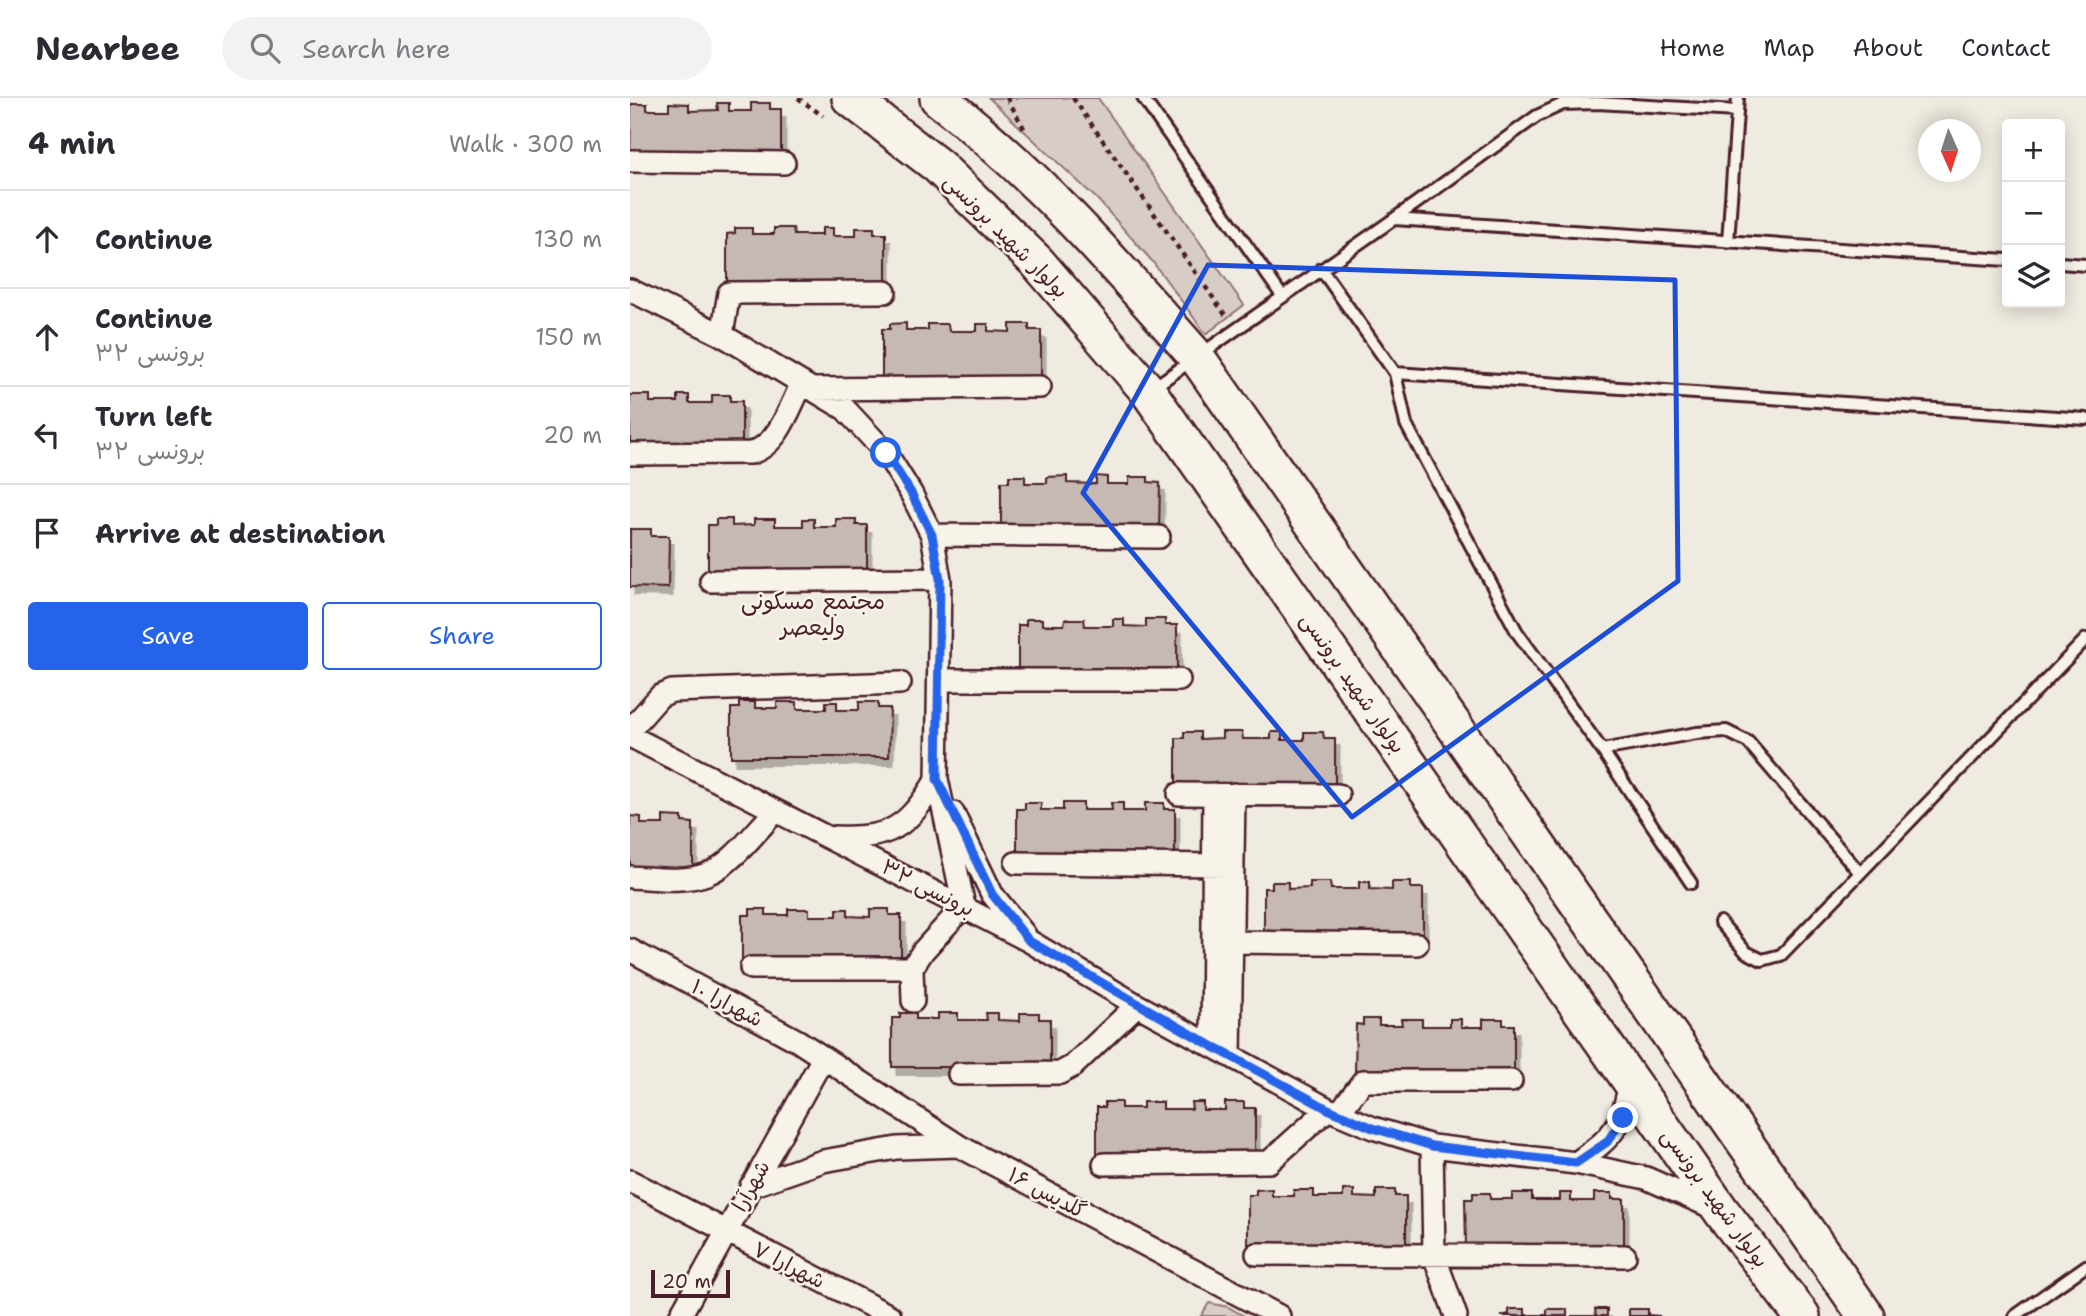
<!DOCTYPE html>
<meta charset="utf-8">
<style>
:root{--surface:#fff;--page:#f2f2f3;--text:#2b2b33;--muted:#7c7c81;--line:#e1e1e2;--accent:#2563eb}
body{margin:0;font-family:"Shantell Sans","Playpen Sans Arabic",sans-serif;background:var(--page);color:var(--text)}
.controls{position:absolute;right:21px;top:21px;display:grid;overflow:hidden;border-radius:7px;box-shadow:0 4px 18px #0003}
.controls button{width:63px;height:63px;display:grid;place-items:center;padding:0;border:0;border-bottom:2px solid var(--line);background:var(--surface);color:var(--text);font:35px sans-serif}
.compass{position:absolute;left:1288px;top:21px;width:63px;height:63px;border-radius:50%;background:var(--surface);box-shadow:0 4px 18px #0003;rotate:177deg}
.scale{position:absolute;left:21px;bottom:18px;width:79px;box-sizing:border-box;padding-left:7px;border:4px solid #4a1f2b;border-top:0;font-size:19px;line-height:24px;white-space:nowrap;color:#4a1f2b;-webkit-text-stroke:5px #f7f3e8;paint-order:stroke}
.stop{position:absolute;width:21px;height:21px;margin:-16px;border:5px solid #2563eb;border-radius:50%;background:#fff}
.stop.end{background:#2563eb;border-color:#fff;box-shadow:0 2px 7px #0008}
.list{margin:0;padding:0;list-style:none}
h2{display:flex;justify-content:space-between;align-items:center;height:91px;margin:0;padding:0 28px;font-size:30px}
h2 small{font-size:23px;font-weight:400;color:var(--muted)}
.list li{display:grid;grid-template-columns:46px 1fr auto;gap:21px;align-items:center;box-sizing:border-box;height:98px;padding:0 28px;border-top:2px solid var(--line)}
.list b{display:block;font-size:26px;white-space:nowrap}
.list p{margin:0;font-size:23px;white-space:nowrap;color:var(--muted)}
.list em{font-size:23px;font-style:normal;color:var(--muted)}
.actions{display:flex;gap:14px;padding:21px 28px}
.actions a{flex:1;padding:16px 0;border:2px solid var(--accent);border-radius:7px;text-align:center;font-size:24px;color:var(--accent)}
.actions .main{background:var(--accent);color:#fff}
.icon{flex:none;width:38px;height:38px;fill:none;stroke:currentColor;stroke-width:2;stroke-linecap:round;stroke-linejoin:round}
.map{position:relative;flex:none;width:1456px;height:1218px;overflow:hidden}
header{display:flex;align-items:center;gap:42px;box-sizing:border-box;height:98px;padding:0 35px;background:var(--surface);border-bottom:2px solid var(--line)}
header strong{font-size:33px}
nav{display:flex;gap:38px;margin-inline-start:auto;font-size:24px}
.search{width:490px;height:63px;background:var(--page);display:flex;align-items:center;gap:18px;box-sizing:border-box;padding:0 24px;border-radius:38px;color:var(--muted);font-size:26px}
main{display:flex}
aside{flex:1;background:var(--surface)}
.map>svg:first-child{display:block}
.green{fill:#d8cdc6;stroke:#917678;stroke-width:2}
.building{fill:#c6b8b3;stroke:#4a1f2b;stroke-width:2;filter:url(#shadow)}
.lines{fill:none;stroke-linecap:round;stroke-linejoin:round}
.service-casing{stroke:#4a1f2b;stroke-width:16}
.minor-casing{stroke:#4a1f2b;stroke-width:26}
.primary-casing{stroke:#4a1f2b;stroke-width:40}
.path{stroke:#4a1f2b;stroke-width:4.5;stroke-dasharray:5 5;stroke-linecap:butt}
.service{stroke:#f7f3e8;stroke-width:10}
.minor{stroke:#f7f3e8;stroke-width:21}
.primary{stroke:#f7f3e8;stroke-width:35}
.route{stroke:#2563eb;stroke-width:9}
.marked{fill:none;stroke:#1d4ed8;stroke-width:5;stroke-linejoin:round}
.labels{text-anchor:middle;stroke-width:5;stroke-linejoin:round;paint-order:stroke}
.street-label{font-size:21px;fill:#4a1f2b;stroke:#f7f3e8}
.neighbourhood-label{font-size:23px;fill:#4a1f2b;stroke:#f7f3e8}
</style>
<header>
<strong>Nearbee</strong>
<div class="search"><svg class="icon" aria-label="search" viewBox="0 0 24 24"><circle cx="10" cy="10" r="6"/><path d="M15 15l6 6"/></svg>Search here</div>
<nav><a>Home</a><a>Map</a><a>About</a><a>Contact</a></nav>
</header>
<main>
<aside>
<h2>4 min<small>Walk · 300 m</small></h2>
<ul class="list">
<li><svg class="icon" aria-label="ahead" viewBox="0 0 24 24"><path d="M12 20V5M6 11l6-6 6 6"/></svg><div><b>Continue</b></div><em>130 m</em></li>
<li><svg class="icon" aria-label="ahead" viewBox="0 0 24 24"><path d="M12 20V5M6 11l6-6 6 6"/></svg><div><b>Continue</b><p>برونسی ۳۲</p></div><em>150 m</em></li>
<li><svg class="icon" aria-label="left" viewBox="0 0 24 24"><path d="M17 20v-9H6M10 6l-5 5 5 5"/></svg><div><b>Turn left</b><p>برونسی ۳۲</p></div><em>20 m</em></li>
<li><svg class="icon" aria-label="arrive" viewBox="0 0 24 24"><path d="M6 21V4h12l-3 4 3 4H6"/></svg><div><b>Arrive at destination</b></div></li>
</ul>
<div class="actions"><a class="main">Save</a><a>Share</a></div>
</aside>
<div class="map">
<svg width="1456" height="1218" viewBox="0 0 1456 1218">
<defs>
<filter id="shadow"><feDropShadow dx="4.5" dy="8" stdDeviation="0" flood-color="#0004"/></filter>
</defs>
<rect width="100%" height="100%" fill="#f0ebe0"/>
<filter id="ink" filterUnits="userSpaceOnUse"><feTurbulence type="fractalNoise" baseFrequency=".0143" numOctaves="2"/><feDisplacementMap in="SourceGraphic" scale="14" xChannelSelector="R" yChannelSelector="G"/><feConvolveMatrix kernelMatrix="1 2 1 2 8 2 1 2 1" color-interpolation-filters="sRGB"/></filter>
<g filter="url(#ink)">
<!-- green -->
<path class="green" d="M359,0H468L614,207L576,236L522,163L468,102Z
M579,1205L598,1209L614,1218H571Z"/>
<!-- building -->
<path class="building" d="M39,5L59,6V13L88,12L87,5H99V13H121V5H140V11H151V60H0L1,6H17V12H39Z
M105,130H122V136H144V130H163L164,137H192V130H203V138H226V130H244V136H256V184H97V136L105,135Z
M276,225V232H298V226H318L319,233H347V226H358V233L380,234V226H399V232H411V280H252V231H260V226Z
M0,297H20V304H48V297H59V305H82V297H100V303H112V352H0Z
M379,378H395V385H417V379L437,378V385L466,386V378L477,379V386H499V379H518V384L530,385L529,433H371V384H379Z
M86,421H102V428L124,427V421H145V428H173V421H184V429H206V421H226V427H237V476H78V427H86Z
M0,431H21V438H39L38,490L0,489Z
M396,521H412V527H434L435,521H454L455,528H483V521H494V528L516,529V521H535V527H547V575L388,576V527H396Z
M109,604H125V610H147V604H167V611H196V604H207V612H229V604H248V610H260L259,659H101V610H109Z
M554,634H570V641L592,640V634H612L613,641H641V634H652V642H674V634H693L694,640H705V689H546V640H554Z
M395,705H411V712H433V705H453V712H482L481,705H493V713H515V705H534V711H545V760H387V711H395Z
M0,718L11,719V726H33V718L52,719V724L63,725V773H0Z
M642,784H658V791L680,790V784H700L701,791H729V784H740V791L762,792V784H781V790H793V839H634V790H642Z
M120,811H136V817H158V811H179V818H207V811H218V818L240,819V811H259V817H271V865H112V817H120Z
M270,915H286V921H308V915H328V922H357L356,915H368V922L390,923V915H409V921H420V969H262V920H270Z
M733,921H749V927H772L771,921H792V928H820V921H831V929H853V921H873V927H884V976H725L726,926L733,927Z
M475,1004H491V1010H513V1004H533V1011H562L561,1004H573V1012H595V1004H614V1010H625V1058H467V1009H475Z
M642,1091V1098H664V1092H684V1099H713V1092H724V1099L746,1100V1092H765V1098H776V1146H618V1097H626V1092Z
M843,1095H860V1101H882V1095H902V1102H930V1095H941V1103H964V1095H982V1101H994V1150H836L835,1101H843Z
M879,1211H895V1217H917V1211H937V1218H871L879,1216Z
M965,1211H977V1218H941H966Z
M999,1211H1018V1217L1030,1218H999Z"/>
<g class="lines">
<!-- service casing -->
<g class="service-casing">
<path id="service" d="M513,0L652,198
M764,121L907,18L933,6L967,5L1107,13
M1098,144L1108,0
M1430,165L1456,167
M691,171L765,275L1456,321
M765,275L776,326L887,534L972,652L1061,785
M521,291L764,121L1377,162
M972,652L1067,635L1096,633L1118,644L1230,775
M1090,824L1116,854L1132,862L1151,857L1456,541
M1385,1218L1456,1168"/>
</g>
<!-- minor casing -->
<g class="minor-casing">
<path id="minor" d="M0,63L154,65
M0,192L92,237L215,311L256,355L281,395L302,437L310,481L307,681L334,808L293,853L282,870L283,903
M92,237L99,195L255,194
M181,291L410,289
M0,356L121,355C149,346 159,311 172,285
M302,437L529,439
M81,483L310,481
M311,582H549
M0,632L30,598L42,593L270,585
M0,638L399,843L507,907L698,1011L743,1030L802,1048L946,1065L1016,1080L1086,1111
M549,696L708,697
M323,715L362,796L395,837
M205,739C261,741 277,730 307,681
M386,765L598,767
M0,779C24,780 54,785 77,776C104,765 126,732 146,713
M589,844L787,846
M0,852L168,943L329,1048L649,1218
M121,870H282
M582,948L584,696
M600,958L604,696
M329,976L430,975L443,968L507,907
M709,1015L733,983H881
M802,1048L804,1157L826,1218
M946,1065C987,1036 991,1029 1001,980
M474,1066L639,1064L698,1011
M0,1083L260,1218
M121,1088L193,1063L267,1050L329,1048
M627,1156L995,1158
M50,1218L193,960"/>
</g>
<!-- primary casing -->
<g class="primary-casing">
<path id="primary" d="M220,0L308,68L407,164L518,293L1092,1114L1172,1218
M308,0C407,76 484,165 566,258L1236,1218"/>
</g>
<!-- path -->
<path class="path" d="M168,0L193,18
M377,0L395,32
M443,0L596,218"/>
<!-- service -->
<use href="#service" class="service"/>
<!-- minor -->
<use href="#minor" class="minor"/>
<!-- primary -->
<use href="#primary" class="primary"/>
</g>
</g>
<g class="lines" filter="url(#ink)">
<!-- route -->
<path class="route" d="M256,355L281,395L302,437L310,481L307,681L362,796L399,843L582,948L698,1011L743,1030L802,1048L946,1065L977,1044L993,1020"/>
</g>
<!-- marked area -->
<path class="marked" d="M578,167L1045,182L1048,483L722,719L453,395Z"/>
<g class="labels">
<!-- street labels -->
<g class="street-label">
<text transform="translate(376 138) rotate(45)" y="7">بولوار شهید برونسی</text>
<text transform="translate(723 585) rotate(55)" y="7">بولوار شهید برونسی</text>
<text transform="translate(298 790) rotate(27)" y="7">برونسی ۳۲</text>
<text transform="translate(97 905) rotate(28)" y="7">شهرارا ۱۰</text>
<text transform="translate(121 1088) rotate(-61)" y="7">شهرآرا</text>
<text transform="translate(417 1095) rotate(28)" y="7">گلدیس ۱۶</text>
<text transform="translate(1085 1100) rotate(54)" y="7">بولوار شهید برونسی</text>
<text transform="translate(159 1167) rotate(27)" y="7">شهرارا ۷</text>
</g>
<!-- neighbourhood labels -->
<g class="neighbourhood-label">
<text x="183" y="511">مجتمع مسکونی<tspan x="183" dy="26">ولیعصر</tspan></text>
</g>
</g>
</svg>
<div class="controls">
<button>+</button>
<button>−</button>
<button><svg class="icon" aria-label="layers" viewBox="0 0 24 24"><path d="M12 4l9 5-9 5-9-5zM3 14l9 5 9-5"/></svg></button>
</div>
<svg class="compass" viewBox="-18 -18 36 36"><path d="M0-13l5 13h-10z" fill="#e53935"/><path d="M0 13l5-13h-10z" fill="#7c7c81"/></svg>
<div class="scale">20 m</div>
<div class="stop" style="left:256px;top:355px"></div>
<div class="stop end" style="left:993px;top:1020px"></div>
</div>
</main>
